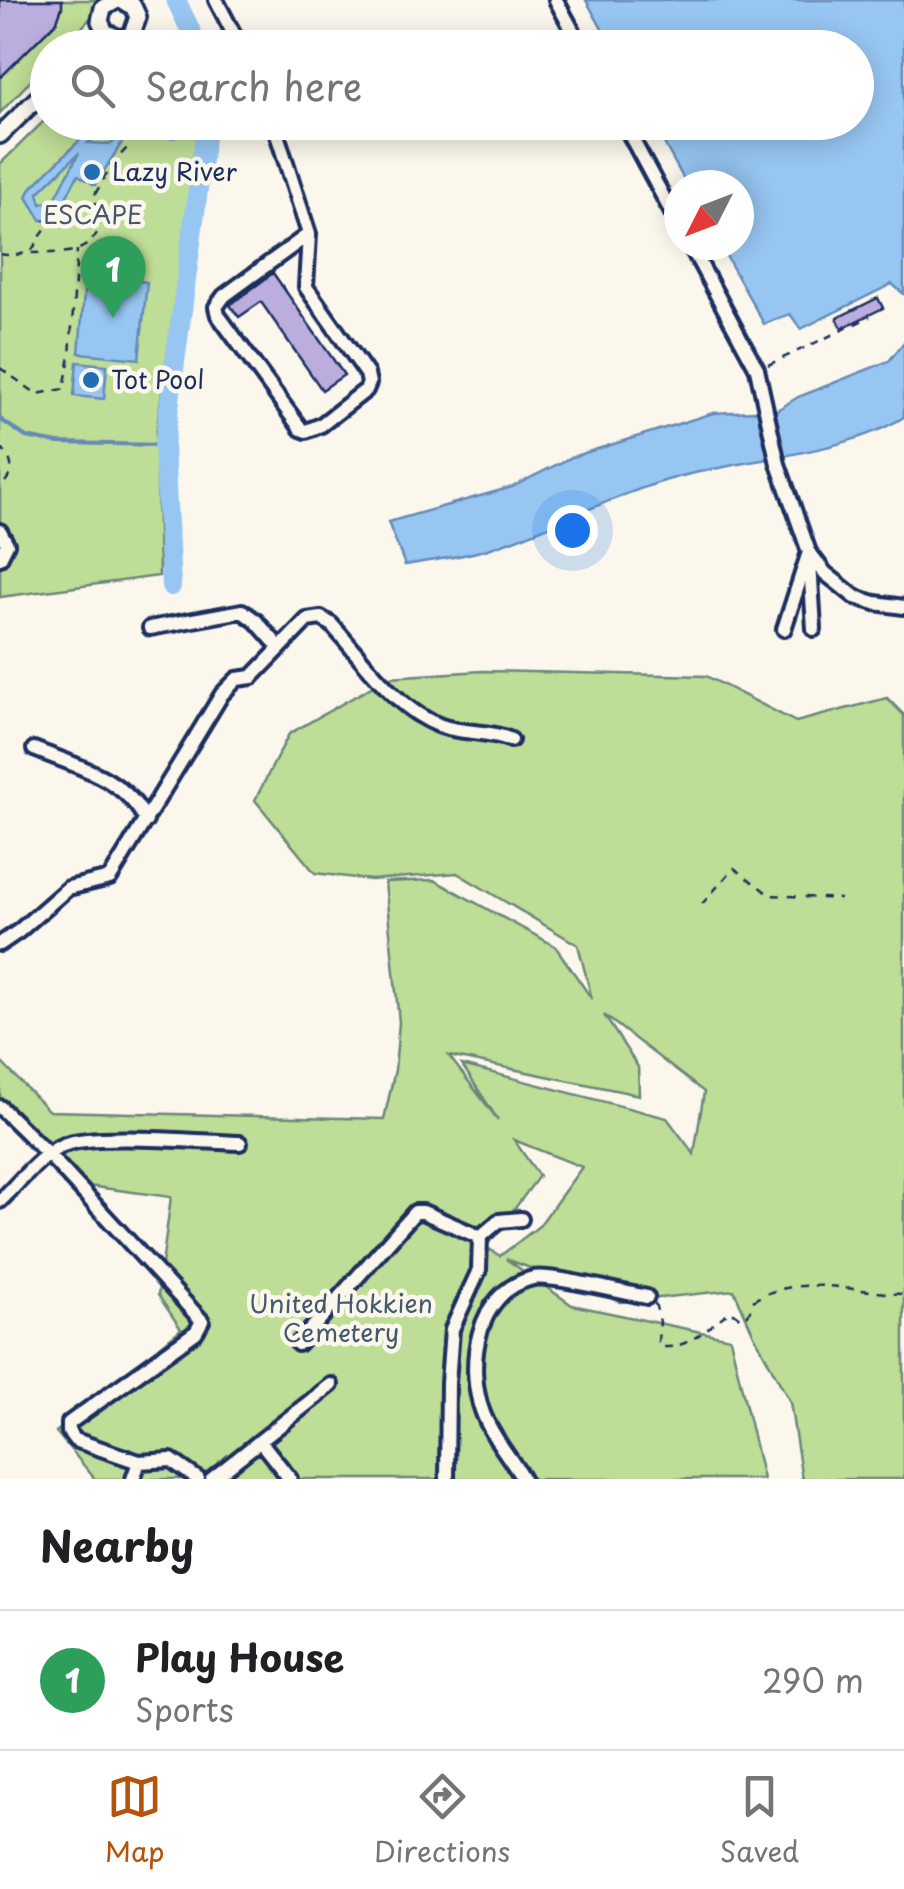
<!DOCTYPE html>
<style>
:root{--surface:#fff;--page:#f2f2f2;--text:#202124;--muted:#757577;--line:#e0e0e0;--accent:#b45309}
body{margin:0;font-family:"Playpen Sans",sans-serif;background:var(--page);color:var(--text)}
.compass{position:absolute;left:664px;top:170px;width:90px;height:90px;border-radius:50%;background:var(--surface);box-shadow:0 5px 25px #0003;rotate:228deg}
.you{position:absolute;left:572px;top:530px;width:35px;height:35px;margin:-25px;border:8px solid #fff;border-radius:50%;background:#1a73e8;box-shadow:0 0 0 15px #1a73e833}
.badge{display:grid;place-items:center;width:65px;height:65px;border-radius:50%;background:var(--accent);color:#fff;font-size:32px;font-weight:700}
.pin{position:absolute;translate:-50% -82px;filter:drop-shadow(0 2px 5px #0008)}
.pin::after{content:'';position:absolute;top:52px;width:35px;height:30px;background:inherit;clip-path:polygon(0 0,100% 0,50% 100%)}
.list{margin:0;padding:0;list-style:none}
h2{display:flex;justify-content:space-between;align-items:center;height:130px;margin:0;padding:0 40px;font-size:42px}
h2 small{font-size:32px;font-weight:400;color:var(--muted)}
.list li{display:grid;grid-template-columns:65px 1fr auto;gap:30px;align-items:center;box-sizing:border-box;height:140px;padding:0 40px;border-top:2px solid var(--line)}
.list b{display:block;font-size:38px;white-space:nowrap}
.list p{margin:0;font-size:32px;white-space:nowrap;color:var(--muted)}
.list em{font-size:32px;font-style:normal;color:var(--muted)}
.icon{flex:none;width:55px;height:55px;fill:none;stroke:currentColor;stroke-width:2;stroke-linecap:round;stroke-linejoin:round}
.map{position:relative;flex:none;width:904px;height:1479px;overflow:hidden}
.search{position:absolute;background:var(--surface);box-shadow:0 5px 25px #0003;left:30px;right:30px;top:30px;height:110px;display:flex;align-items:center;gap:25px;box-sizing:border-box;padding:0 35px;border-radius:55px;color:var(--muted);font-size:38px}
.sheet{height:270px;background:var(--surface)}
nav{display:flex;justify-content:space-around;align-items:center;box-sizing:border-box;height:140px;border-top:2px solid var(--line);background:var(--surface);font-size:28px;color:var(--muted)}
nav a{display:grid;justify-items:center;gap:5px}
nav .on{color:var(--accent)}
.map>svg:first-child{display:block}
.green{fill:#bedd96;stroke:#6c867a;stroke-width:2.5;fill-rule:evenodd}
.water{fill:#97c6f2;stroke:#658ab7;stroke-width:2.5;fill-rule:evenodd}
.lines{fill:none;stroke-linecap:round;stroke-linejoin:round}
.stream{stroke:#658ab7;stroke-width:4}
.river{stroke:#97c6f2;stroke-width:20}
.building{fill:#bbaedf;stroke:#1b2f5e;stroke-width:2.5}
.minor-casing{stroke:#1b2f5e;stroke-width:20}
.major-casing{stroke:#1b2f5e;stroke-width:22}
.path{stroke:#1b2f5e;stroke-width:2.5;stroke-dasharray:8 8;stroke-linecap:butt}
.minor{stroke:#fbf7ec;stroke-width:12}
.major{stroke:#fbf7ec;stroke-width:15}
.poi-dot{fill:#1f6fb2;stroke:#fbf7ec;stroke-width:4}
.labels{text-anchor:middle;stroke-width:9;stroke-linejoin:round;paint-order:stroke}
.poi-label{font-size:25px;fill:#1b2f5e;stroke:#fbf7ec;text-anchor:start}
.park-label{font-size:25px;fill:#445a6c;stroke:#fbf7ec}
</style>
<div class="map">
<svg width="904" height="1479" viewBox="0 0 904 1479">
<rect width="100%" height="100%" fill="#fbf7ec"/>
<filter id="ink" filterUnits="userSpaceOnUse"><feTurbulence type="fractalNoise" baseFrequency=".01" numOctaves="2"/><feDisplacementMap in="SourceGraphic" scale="20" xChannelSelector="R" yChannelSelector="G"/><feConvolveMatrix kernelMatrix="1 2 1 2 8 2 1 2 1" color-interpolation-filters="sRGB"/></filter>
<g filter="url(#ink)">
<!-- green -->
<path class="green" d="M0,0H108L63,47L48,48L47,63L0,113Z
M47,118L48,122L201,123L156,433L159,576L0,597V164Z
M482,671L706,676L796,722L887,698L904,715V1479H802L790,1402L754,1335L734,1290L621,1302L506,1259L572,1305L730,1338L763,1479H95L56,1432L181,1329L158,1295L171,1197L88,1186L0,1109V1061L49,1111L384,1119L395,1070L399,1022L385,882L434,880L555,946L592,999L578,945L457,873L371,880L315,873L255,800L289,734L389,677ZM604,1015L704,1092L694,1154L667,1118L462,1065L498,1120L449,1056L639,1095L638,1067ZM514,1140L582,1167L539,1226L500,1256L486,1247L539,1176Z"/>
<!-- water -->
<path class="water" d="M586,0H904V294L892,284L801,329L790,314L764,324L720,245H739V185H687L653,123L856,122V48L612,47Z
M102,123H115L88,143L111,144L133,123L172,131L183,127L185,123H193C181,148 158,134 136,129L128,133L95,185L78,175L63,203L48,220H41L27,197L31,188L87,133ZM79,153L54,201L41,204L38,193Z
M93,274L147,282L139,359L79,353L85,281Z
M904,342V417C844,454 751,458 682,476C615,493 554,528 488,549C462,557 432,560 405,565L388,522L512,487L572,457L713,413L777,410L798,397L889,361Z
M77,362L107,365L104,399L74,396Z"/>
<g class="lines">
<!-- stream -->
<path class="stream" d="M0,419L26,437L58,443L164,445"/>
<!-- river -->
<path class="river" d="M176,0L199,48
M171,586L164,445L207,122"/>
</g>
<!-- building -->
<path class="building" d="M0,0H62V7L57,21L0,78Z
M273,273L344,375L322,390L261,302L239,317L230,305Z
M878,298L883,308L842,328L837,318Z"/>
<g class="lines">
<!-- minor casing -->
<g class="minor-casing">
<path id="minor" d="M216,0L241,48
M556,0L582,48
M273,122L309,234L306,287L367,374L369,383L366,390L321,425L306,431L301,429L218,315L216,307L224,296L309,234
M623,122L679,226
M690,245L757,369L778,464L809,552L825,573L855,597L875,603L904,607
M0,531L7,544L0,558
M810,562L814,629
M150,628L242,611L256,621L279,647
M784,629L809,552
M34,749C76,766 125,777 146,821
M0,944L19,931L68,888L110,878L222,694L237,679L252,677L307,620L321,618L331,624C363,659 396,710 441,726C464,734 489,730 511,740
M0,1107L48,1154L202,1321L196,1332L69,1423V1432L75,1440L139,1462L133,1479
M0,1201C19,1183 39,1156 63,1145C91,1132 204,1142 240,1143
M298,1344L415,1212H423L480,1237
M260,1441L290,1479
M139,1462L171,1460L198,1479
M212,1479L331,1385
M447,1479L448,1383L452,1329L479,1270L480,1237L499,1221L521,1219
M523,1479C510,1457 492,1437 483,1413C465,1366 476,1291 533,1278C549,1274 626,1293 647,1297"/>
</g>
<!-- major casing -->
<g class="major-casing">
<path id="major" d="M117,0L103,8L100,21L105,32L121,39L132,34L138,17L133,6L120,0
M89,48L105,32
M0,135L48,88"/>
</g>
<!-- path -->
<path class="path" d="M32,250L44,231L45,220
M0,254C17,257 18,253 33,253C58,252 86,258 99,229L94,196L112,164L127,148
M768,365L870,317
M0,368L37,394L64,389L70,356L77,250
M0,447C14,461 16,473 0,487
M702,904L734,868L770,895L840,899
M655,1303L660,1322L658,1341L662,1347C691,1349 710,1324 731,1311L741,1318L748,1315L754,1300C803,1272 852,1293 904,1294"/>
<!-- minor -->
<use href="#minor" class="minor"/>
<!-- major -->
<use href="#major" class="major"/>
</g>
</g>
<!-- markers -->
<g class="poi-dot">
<circle cx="92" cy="172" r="10"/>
<circle cx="91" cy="380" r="10"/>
</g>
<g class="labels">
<!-- poi labels -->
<g class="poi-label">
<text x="112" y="181">Lazy River</text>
<text x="111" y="389">Tot Pool</text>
</g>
<!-- park labels -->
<g class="park-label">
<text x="93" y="224">ESCAPE</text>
<text x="341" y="1313">United Hokkien<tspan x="341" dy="29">Cemetery</tspan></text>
</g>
</g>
</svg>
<svg class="compass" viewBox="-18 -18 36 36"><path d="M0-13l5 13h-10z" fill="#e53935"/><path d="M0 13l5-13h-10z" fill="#757577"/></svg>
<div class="you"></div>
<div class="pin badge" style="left:113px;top:318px;background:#2e9e5b">1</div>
<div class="search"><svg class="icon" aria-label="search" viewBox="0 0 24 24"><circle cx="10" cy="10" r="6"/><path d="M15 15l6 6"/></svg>Search here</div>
</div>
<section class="sheet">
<h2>Nearby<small></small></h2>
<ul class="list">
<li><span class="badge" style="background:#2e9e5b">1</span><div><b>Play House</b><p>Sports</p></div><em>290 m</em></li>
</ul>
</section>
<nav>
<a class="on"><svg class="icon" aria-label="map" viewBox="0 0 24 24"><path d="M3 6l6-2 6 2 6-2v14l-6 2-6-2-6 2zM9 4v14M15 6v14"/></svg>Map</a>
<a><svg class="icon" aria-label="directions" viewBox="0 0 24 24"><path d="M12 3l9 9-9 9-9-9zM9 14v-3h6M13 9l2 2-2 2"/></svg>Directions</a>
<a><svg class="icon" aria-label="saved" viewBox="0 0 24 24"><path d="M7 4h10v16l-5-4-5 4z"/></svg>Saved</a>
</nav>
